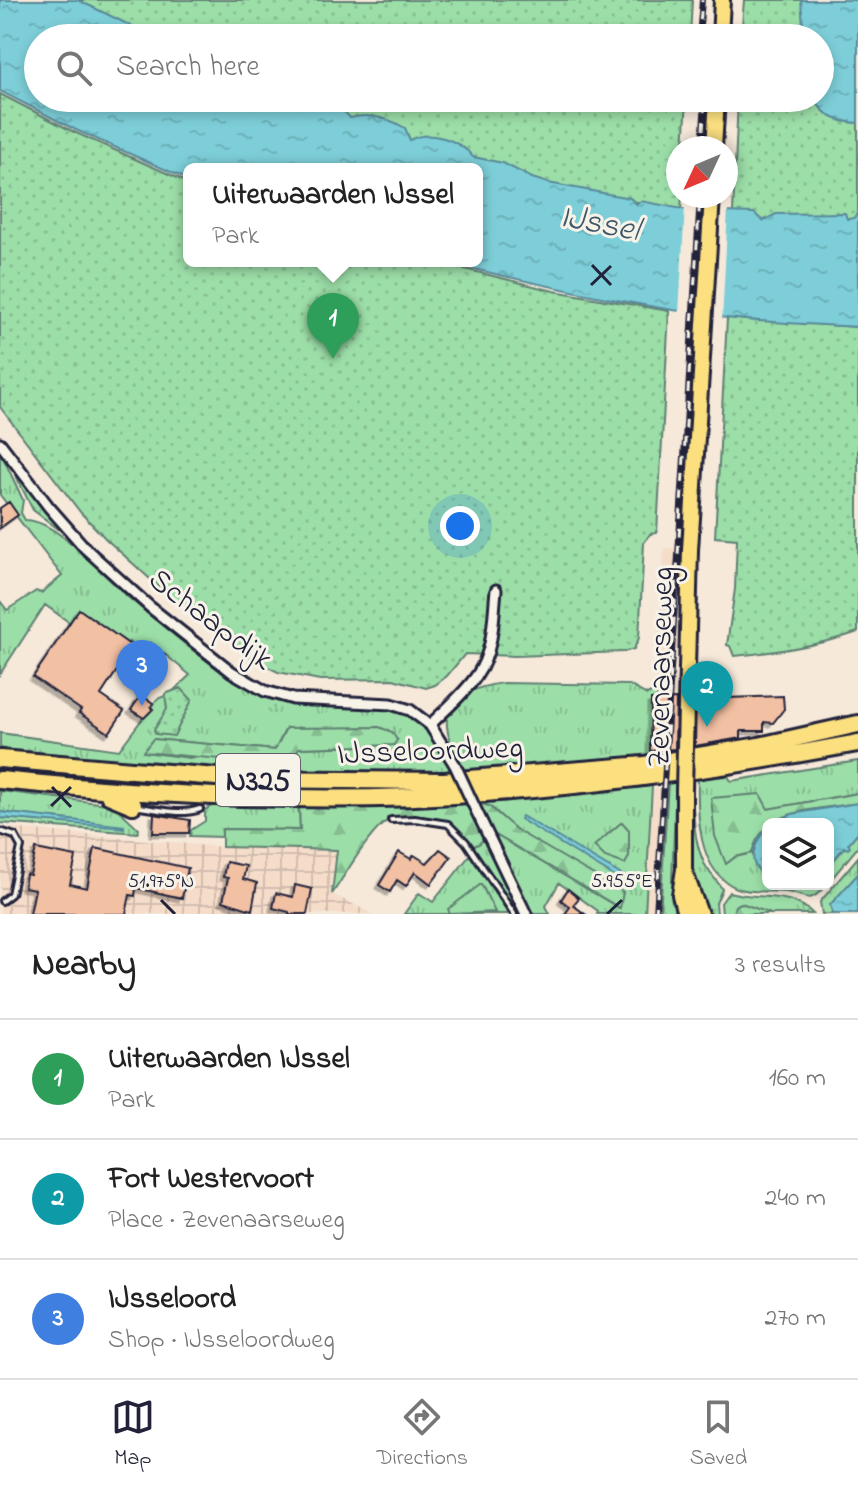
<!DOCTYPE html>
<meta charset="utf-8">
<style>
:root{--surface:#fff;--page:#f6f6f6;--text:#222;--muted:#767676;--line:#e0e0e0;--accent:#22223b}
body{margin:0;font-family:"Indie Flower",sans-serif;background:var(--page);color:var(--text)}
.controls{position:absolute;right:24px;bottom:24px;display:grid;overflow:hidden;border-radius:12px;box-shadow:0 4px 12px #0003}
.controls button{width:72px;height:72px;display:grid;place-items:center;padding:0;border:0;border-bottom:2px solid var(--line);background:var(--surface);color:var(--text);font:40px sans-serif}
.compass{position:absolute;left:666px;top:136px;width:72px;height:72px;border-radius:50%;background:var(--surface);box-shadow:0 4px 12px #0003;rotate:226deg}
.you{position:absolute;left:460px;top:526px;width:28px;height:28px;margin:-20px;border:6px solid #fff;border-radius:50%;background:#1a73e8;box-shadow:0 0 0 12px #1a73e833}
.badge{display:grid;place-items:center;width:52px;height:52px;border-radius:50%;background:var(--accent);color:#fff;font-size:26px;font-weight:700}
.pin{position:absolute;translate:-50% -66px;filter:drop-shadow(0 2px 4px #0008)}
.pin::after{content:'';position:absolute;top:42px;width:28px;height:24px;background:inherit;clip-path:polygon(0 0,100% 0,50% 100%)}
.popup{position:absolute;left:183px;top:163px;width:300px;height:104px;box-sizing:border-box;display:grid;place-content:center;border-radius:12px;background:var(--surface);filter:drop-shadow(0 2px 6px #0005);font-size:26px;white-space:nowrap;color:var(--muted)}
.popup b{font-size:30px;color:var(--text)}
.popup::after{content:'';position:absolute;left:50%;top:100%;margin-left:-16px;border:16px solid transparent;border-top-color:var(--surface)}
.list{margin:0;padding:0;list-style:none}
h2{display:flex;justify-content:space-between;align-items:center;height:104px;margin:0;padding:0 32px;font-size:34px}
h2 small{font-size:26px;font-weight:400;color:var(--muted)}
.list li{display:grid;grid-template-columns:52px 1fr auto;gap:24px;align-items:center;box-sizing:border-box;height:120px;padding:0 32px;border-top:2px solid var(--line)}
.list b{display:block;font-size:30px;white-space:nowrap}
.list p{margin:0;font-size:26px;white-space:nowrap;color:var(--muted)}
.list em{font-size:26px;font-style:normal;color:var(--muted)}
.icon{flex:none;width:44px;height:44px;fill:none;stroke:currentColor;stroke-width:2;stroke-linecap:round;stroke-linejoin:round}
.map{position:relative;flex:none;width:858px;height:914px;overflow:hidden}
.search{position:absolute;background:var(--surface);box-shadow:0 4px 12px #0003;left:24px;right:24px;top:24px;height:88px;display:flex;align-items:center;gap:20px;box-sizing:border-box;padding:0 28px;border-radius:44px;color:var(--muted);font-size:30px}
.sheet{height:464px;background:var(--surface)}
nav{display:flex;justify-content:space-around;align-items:center;box-sizing:border-box;height:112px;border-top:2px solid var(--line);background:var(--surface);font-size:22px;color:var(--muted)}
nav a{display:grid;justify-items:center;gap:4px}
nav .on{color:var(--accent)}
.map>svg:first-child{display:block}
.built{fill:#f5ddca}
.industrial{fill:url(#industrial-grid)}
.grass{fill:url(#grass-tufts);stroke:#5f8072;stroke-width:2;fill-rule:evenodd}
.forest{fill:url(#forest-firs);stroke:#5f8072;stroke-width:2}
.park{fill:url(#park-dots);stroke:#5f8072;stroke-width:2}
.pitch{fill:#9cdea8;stroke:#5f8072;stroke-width:2}
.water{fill:url(#water-ripples);stroke:#598999;stroke-width:2}
.pier{fill:#f6e9da}
.building{fill:#f2c0a3;stroke:#22223b;stroke-width:2;filter:url(#shadow)}
.lines{fill:none;stroke-linecap:round;stroke-linejoin:round}
.lane-casing{stroke:#22223b;stroke-width:10}
.street-casing{stroke:#22223b;stroke-width:15}
.primary-casing{stroke:#22223b;stroke-width:20}
.highway-casing{stroke:#22223b;stroke-width:22}
.lane{stroke:#f7f3e8;stroke-width:4}
.street{stroke:#f7f3e8;stroke-width:9}
.primary{stroke:#fce080;stroke-width:14}
.highway{stroke:#fce080;stroke-width:16}
.rail-casing{stroke:#22223b;stroke-width:6}
.rail{stroke:#f7f3e8;stroke-width:3;stroke-dasharray:9;stroke-linecap:butt}
.street-bridge-casing{stroke:#22223b;stroke-width:15;stroke-linecap:butt}
.primary-bridge-casing{stroke:#22223b;stroke-width:20;stroke-linecap:butt}
.street-bridge{stroke:#f7f3e8;stroke-width:9}
.primary-bridge{stroke:#fce080;stroke-width:14}
.ticks{fill:none;stroke:#22223b;stroke-width:3}
.labels{text-anchor:middle;stroke-width:6;stroke-linejoin:round;paint-order:stroke}
.shield{fill:#f7f3e8;stroke:#62616f;stroke-width:2}
.shield-label{font-size:30px;font-weight:bold;fill:#22223b}
.street-label{font-size:32px;fill:#22223b;stroke:#f7f3e8}
.water-label{font-size:34px;font-style:italic;fill:#3d566a;stroke:#f7f3e8}
.ticks-label{font-size:20px;text-anchor:middle;fill:#22223b;stroke:#f7f3e8;stroke-width:6;stroke-linejoin:round;paint-order:stroke}
</style>
<div class="map">
<svg width="858" height="914" viewBox="0 0 858 914">
<defs>
<pattern id="industrial-grid" width="8" height="8" patternUnits="userSpaceOnUse" patternTransform="scale(2)"><rect width="8" height="8" fill="#f5ddca"/><path d="M0 4h8M4 0v8" fill="none" stroke="#d2bdae"/></pattern>
<pattern id="grass-tufts" width="24" height="20" patternUnits="userSpaceOnUse" patternTransform="scale(2)"><rect width="24" height="20" fill="#9cdea8"/><path d="M3 7l-1-3M5 7V3M7 7l1-3M15 17l-1-3M17 17v-4M19 17l1-3" fill="none" stroke="#86be92"/></pattern>
<pattern id="forest-firs" width="22" height="20" patternUnits="userSpaceOnUse" patternTransform="scale(2)"><rect width="22" height="20" fill="#9cdea8"/><path d="M5 1l3.5 6h-7zM16 11l3.5 6h-7z" fill="#86be92"/></pattern>
<pattern id="park-dots" width="8" height="8" patternUnits="userSpaceOnUse" patternTransform="scale(2)"><rect width="8" height="8" fill="#9cdea8"/><path d="M2 2h.1M6 6h.1" fill="none" stroke="#86be92" stroke-width="1.8" stroke-linecap="round"/></pattern>
<pattern id="water-ripples" width="26" height="14" patternUnits="userSpaceOnUse" patternTransform="scale(2)"><rect width="26" height="14" fill="#7dced8"/><path d="M2 4q2-2 4 0t4 0M15 11q2-2 4 0t4 0" fill="none" stroke="#6cb1ba"/></pattern>
<filter id="shadow"><feDropShadow dx="-3.5" dy="3.5" stdDeviation="0" flood-color="#0004"/></filter>
</defs>
<rect width="100%" height="100%" fill="#f6e9da"/>
<filter id="ink" filterUnits="userSpaceOnUse"><feTurbulence type="fractalNoise" baseFrequency=".0125" numOctaves="2"/><feDisplacementMap in="SourceGraphic" scale="16" xChannelSelector="R" yChannelSelector="G"/><feConvolveMatrix kernelMatrix="1 2 1 2 8 2 1 2 1" color-interpolation-filters="sRGB"/></filter>
<g filter="url(#ink)">
<!-- built -->
<path class="built" d="M664,548L683,549L670,749L652,752Z
M668,787L660,914H645L652,789Z"/>
<!-- industrial -->
<path class="industrial" d="M0,827L222,847L337,850L332,894L373,914H0Z"/>
<!-- grass -->
<path class="grass" d="M0,451L23,500L21,513L25,520C60,520 108,582 135,603C171,632 227,683 270,698C318,715 398,688 432,733C442,746 448,761 454,776L304,777L88,762L0,748V733L119,750L157,699L170,694L190,675L150,642L141,651L129,642L117,657L45,605L0,674V601L7,610L36,591L41,593L62,576L0,495ZM153,739L276,750L397,740L393,745L298,748L190,758L144,752Z
M7,458L35,498L73,540L33,510Z
M503,683L629,685L647,695L657,690L654,753L581,764L465,773C435,721 438,692 503,683Z
M858,761V793L768,809L726,864L735,857L752,853L761,873L768,875V884H827C807,907 810,895 786,892C769,890 753,894 737,888C697,872 697,813 698,778L728,776L731,781Z
M0,772L29,776L220,785L219,791L0,777Z
M676,780L672,882L678,914H660L668,782Z
M636,785V788L652,786L645,914H597L598,911L559,883L546,906L550,914H531L489,831L619,908L623,892C588,872 548,854 515,830C502,820 494,803 476,803L474,799Z
M691,789C695,815 692,836 704,863C709,873 717,880 722,889L716,903L717,914H704L691,859Z
M0,791L107,804L117,808L139,829L138,833L0,823V818L124,827L0,812Z
M299,805L300,830L223,829L222,837L190,836L191,830L205,821V813L203,811L212,806Z
M858,832V847L828,883V867Z
M486,836L519,910L511,906L472,847L480,843Z
M470,855L509,914H404L419,893L433,902Z
M858,857V874L830,905L833,914H822L820,902Z
M729,892C757,900 791,891 813,914H769L741,903L735,906L733,914H722L721,903Z"/>
<!-- forest -->
<path class="forest" d="M379,727L392,732L397,740L394,745L299,748L287,765L143,752L153,739L275,750L286,728Z
M858,793V803C819,810 763,807 752,853L735,857L726,864L715,836L711,798L760,794L768,809Z
M466,799L486,836L480,843L472,847C456,826 453,822 426,818C416,817 405,814 395,817C375,821 344,877 332,894L337,850L222,847V829L300,830L299,805Z
M476,803L489,806L518,831L623,892L620,908L489,831Z
M622,822L629,830V857L625,864L605,857L594,846Z
M741,903L769,913V914H733L735,906Z"/>
<!-- park -->
<path class="park" d="M60,0H692L690,38H141Z
M744,0H858V229L762,221L733,213L738,98H820V38H741Z
M0,94L74,132L189,183V261H432L554,291L669,311L657,533L650,534L644,543L639,638L634,649L624,652L515,656L465,654L447,676L435,685L426,688L393,679L320,680L278,672L254,660L209,621L181,607L107,540L81,513L0,407Z
M283,98H687L684,148H678V196H682L681,210L550,186L480,162L413,147Z
M727,318L858,327V632C818,646 777,652 734,656L730,646L727,645L735,589L737,539L715,537Z
M181,688L192,700L174,736L156,734L154,730L167,709L165,694Z"/>
<!-- pitch -->
<path class="pitch" d="M481,884L495,912L450,914L448,909Z"/>
<!-- water -->
<path class="water" d="M0,0H78L156,38H38V98H311L343,110L350,118C370,113 387,117 405,128L410,140C429,129 460,140 473,157L503,163L532,178L548,183L630,198L637,204L641,201L693,211L754,213L763,221L776,214L845,213L847,219L854,218L858,212V327C811,324 764,323 718,317C625,304 534,284 442,261H477V169H189V180L76,130L0,91Z
M801,0H858V123C838,122 824,117 814,98H820V38H804Z
M858,803V832L848,844L850,847L848,849L844,847L828,867V824H772L792,814Z
M0,812L124,826V828L0,818Z
M522,816L625,877L622,881L520,819Z
M768,827V875C743,868 755,840 768,827Z
M858,874V914H833L830,905Z"/>
<!-- pier -->
<path class="pier" d="M685,205L728,208L722,321L679,314Z"/>
<!-- building -->
<path class="building" d="M9,502L18,515L0,528V508Z
M79,609L143,654L149,645L165,656L148,681L122,663L101,695L124,711L109,733L79,713L81,710L33,677Z
M141,695L153,703L151,707L153,709L144,718L131,710Z
M783,696L784,709L773,723L764,722V731H741V738L695,746L696,699Z
M676,699L675,749L650,751L651,700Z
M154,814L190,820L189,833H153Z
M95,848L188,868L182,898L136,888L135,896L130,895L126,914H30L35,889L24,887L26,874L30,875L36,849L76,857L70,884L87,888Z
M440,849L451,857L431,884L415,872L406,886L397,880L390,892L379,885L399,852L411,859L414,855L427,863Z
M226,862L246,866L243,879L257,883L252,910L223,901L228,878L223,877Z
M295,885L312,889L307,914H289V912L273,908L276,893L293,897Z
M568,889L579,898L573,905L585,914H565L570,907L561,900Z"/>
<g class="lines">
<!-- lane casing -->
<g class="lane-casing">
<path id="lane" d="M139,807C158,809 181,816 200,809
M391,820L415,819L448,824L466,842L514,914
M0,831L15,836L21,847L11,894L2,901"/>
</g>
<!-- street casing -->
<g class="street-casing">
<path id="street" d="M0,443L49,507L86,549L150,607L232,672L265,691L293,699L391,704L410,710L430,725L455,765
M430,725C446,709 465,693 477,675C494,651 493,618 496,590
M474,806L526,914"/>
</g>
<!-- primary casing -->
<g class="primary-casing">
<path id="primary" d="M720,38L722,0
M714,148L717,98
M685,747L690,550L712,196
M684,791V869L680,895L685,914
M685,873L700,914"/>
</g>
<!-- highway casing -->
<g class="highway-casing">
<path id="highway" d="M0,759L241,779L444,781L645,765L759,746L858,724
M0,780C160,796 324,805 485,793C611,784 734,766 858,743
M109,795L133,805"/>
</g>
<!-- lane -->
<use href="#lane" class="lane"/>
<!-- street -->
<use href="#street" class="street"/>
<!-- primary -->
<use href="#primary" class="primary"/>
<!-- highway -->
<use href="#highway" class="highway"/>
<!-- rail casing -->
<g class="rail-casing">
<path id="rail" d="M699,38L702,0
M702,148L705,98
M656,914L700,196"/>
</g>
<!-- rail -->
<use href="#rail" class="rail"/>
<!-- street-bridge casing -->
<g class="street-bridge-casing">
<path id="street-bridge" d="M455,765L474,806"/>
</g>
<!-- primary-bridge casing -->
<g class="primary-bridge-casing">
<path id="primary-bridge" d="M684,791L685,747"/>
</g>
<!-- street-bridge -->
<use href="#street-bridge" class="street-bridge"/>
<!-- primary-bridge -->
<use href="#primary-bridge" class="primary-bridge"/>
</g>
</g>
<!-- ticks -->
<path class="ticks" d="M592,265L611,285M591,285L611,266M52,787L71,807M51,806L71,787M161,900L175,914M607,914L622,900"/>
<g class="labels">
<!-- shield labels -->
<rect class="shield" x="216" y="754" width="84" height="52" rx="6"/>
<g class="shield-label">
<text x="258" y="790">N325</text>
</g>
<!-- street labels -->
<g class="street-label">
<text transform="translate(212 618) rotate(37)" y="11">Schaapdijk</text>
<text transform="translate(659 667) rotate(-89)" y="11">Zevenaarseweg</text>
<text transform="translate(430 749) rotate(-2)" y="11">IJsseloordweg</text>
</g>
<!-- water labels -->
<g class="water-label">
<text transform="translate(600 221) rotate(11)" y="12">IJssel</text>
</g>
</g>
<g class="ticks-label">
<text x="161" y="887">51.975°N</text>
<text x="622" y="887">5.955°E</text>
</g>
</svg>
<div class="controls">
<button><svg class="icon" aria-label="layers" viewBox="0 0 24 24"><path d="M12 4l9 5-9 5-9-5zM3 14l9 5 9-5"/></svg></button>
</div>
<svg class="compass" viewBox="-18 -18 36 36"><path d="M0-13l5 13h-10z" fill="#e53935"/><path d="M0 13l5-13h-10z" fill="#767676"/></svg>
<div class="you"></div>
<div class="pin badge" style="left:333px;top:359px;background:#2e9e5b">1</div>
<div class="popup"><b>Uiterwaarden IJssel</b>Park</div>
<div class="pin badge" style="left:707px;top:727px;background:#0f9aa8">2</div>
<div class="pin badge" style="left:142px;top:706px;background:#3f7fe0">3</div>
<div class="search"><svg class="icon" aria-label="search" viewBox="0 0 24 24"><circle cx="10" cy="10" r="6"/><path d="M15 15l6 6"/></svg>Search here</div>
</div>
<section class="sheet">
<h2>Nearby<small>3 results</small></h2>
<ul class="list">
<li><span class="badge" style="background:#2e9e5b">1</span><div><b>Uiterwaarden IJssel</b><p>Park</p></div><em>160 m</em></li>
<li><span class="badge" style="background:#0f9aa8">2</span><div><b>Fort Westervoort</b><p>Place · Zevenaarseweg</p></div><em>240 m</em></li>
<li><span class="badge" style="background:#3f7fe0">3</span><div><b>IJsseloord</b><p>Shop · IJsseloordweg</p></div><em>270 m</em></li>
</ul>
</section>
<nav>
<a class="on"><svg class="icon" aria-label="map" viewBox="0 0 24 24"><path d="M3 6l6-2 6 2 6-2v14l-6 2-6-2-6 2zM9 4v14M15 6v14"/></svg>Map</a>
<a><svg class="icon" aria-label="directions" viewBox="0 0 24 24"><path d="M12 3l9 9-9 9-9-9zM9 14v-3h6M13 9l2 2-2 2"/></svg>Directions</a>
<a><svg class="icon" aria-label="saved" viewBox="0 0 24 24"><path d="M7 4h10v16l-5-4-5 4z"/></svg>Saved</a>
</nav>
